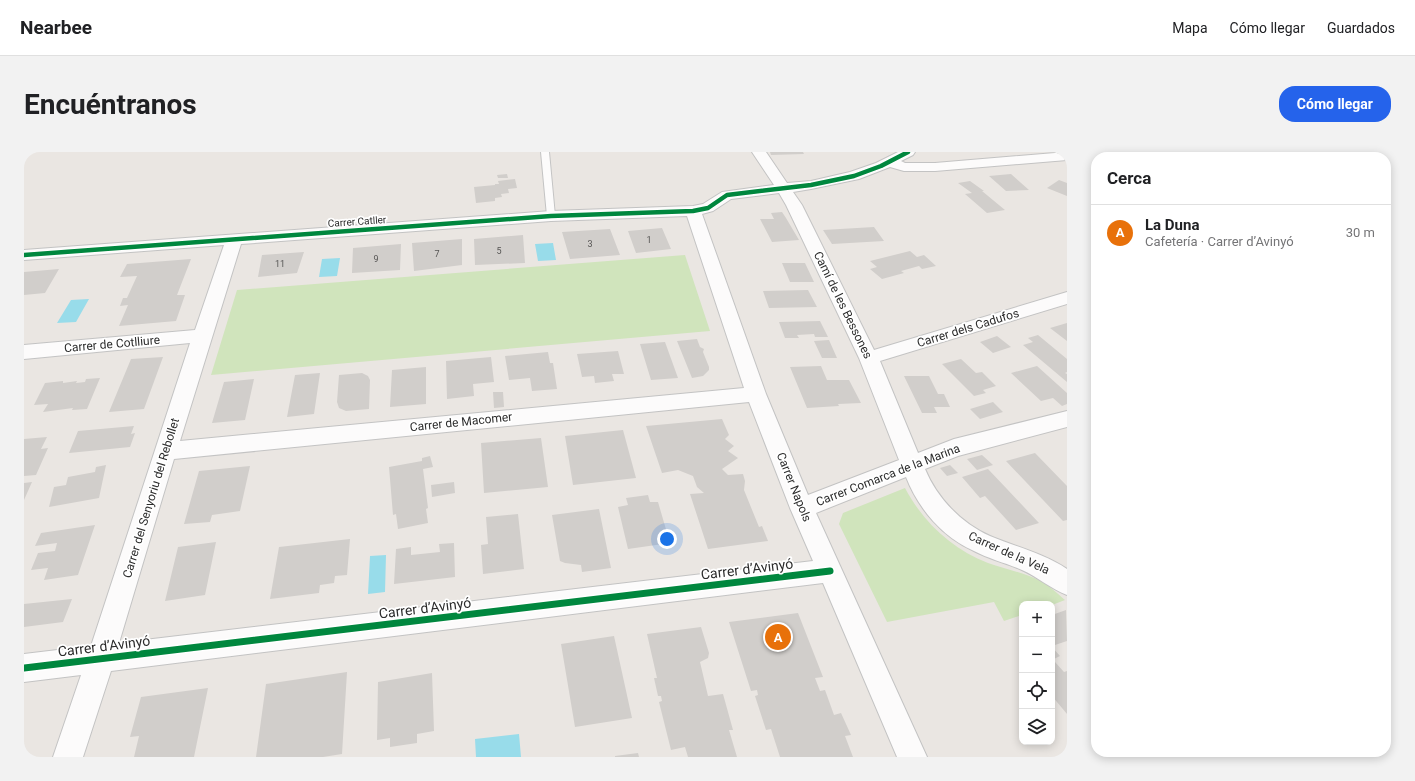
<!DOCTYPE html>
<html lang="es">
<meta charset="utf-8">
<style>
:root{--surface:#fff;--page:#f2f2f2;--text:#202124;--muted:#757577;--line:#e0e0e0;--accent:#2563eb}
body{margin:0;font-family:Roboto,sans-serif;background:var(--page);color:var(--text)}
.controls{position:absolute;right:12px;bottom:12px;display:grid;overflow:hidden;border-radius:8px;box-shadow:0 2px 10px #0003}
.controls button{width:36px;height:36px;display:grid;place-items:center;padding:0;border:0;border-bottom:1px solid var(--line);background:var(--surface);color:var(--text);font:20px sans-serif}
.you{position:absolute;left:643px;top:387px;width:14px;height:14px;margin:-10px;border:3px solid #fff;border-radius:50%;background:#1a73e8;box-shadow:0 0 0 6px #1a73e833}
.badge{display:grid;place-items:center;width:26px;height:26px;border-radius:50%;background:var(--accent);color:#fff;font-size:13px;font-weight:700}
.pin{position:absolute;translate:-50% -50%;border:2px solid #fff;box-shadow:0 1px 4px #0006}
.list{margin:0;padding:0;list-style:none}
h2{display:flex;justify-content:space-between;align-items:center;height:52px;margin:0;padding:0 16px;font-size:17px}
h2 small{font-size:13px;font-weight:400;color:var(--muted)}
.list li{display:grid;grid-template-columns:26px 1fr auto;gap:12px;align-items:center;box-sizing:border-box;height:56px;padding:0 16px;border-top:1px solid var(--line)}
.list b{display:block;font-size:15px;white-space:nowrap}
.list p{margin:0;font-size:13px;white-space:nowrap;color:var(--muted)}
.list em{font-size:13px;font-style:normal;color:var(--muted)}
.icon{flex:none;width:22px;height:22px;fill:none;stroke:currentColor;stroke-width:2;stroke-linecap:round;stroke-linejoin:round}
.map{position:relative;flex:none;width:1043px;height:605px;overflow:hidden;border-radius:16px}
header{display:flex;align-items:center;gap:24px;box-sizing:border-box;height:56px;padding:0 20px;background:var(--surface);border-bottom:1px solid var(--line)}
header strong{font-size:19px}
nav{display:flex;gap:22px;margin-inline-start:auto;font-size:14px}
.intro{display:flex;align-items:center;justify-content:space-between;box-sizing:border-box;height:96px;padding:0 24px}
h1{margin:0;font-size:28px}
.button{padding:10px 18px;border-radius:16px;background:var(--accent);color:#fff;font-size:14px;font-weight:700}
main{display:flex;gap:24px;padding:0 24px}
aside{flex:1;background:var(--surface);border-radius:16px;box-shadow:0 2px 10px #0003}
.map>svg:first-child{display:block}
.green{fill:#d0e4bc}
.water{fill:#98dcea}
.building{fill:#d1cecb}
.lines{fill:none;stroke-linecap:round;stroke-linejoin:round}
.service-casing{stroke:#c3c3c3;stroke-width:2}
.minor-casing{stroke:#c3c3c3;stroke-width:2}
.service{fill:#fcfbfb;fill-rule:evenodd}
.minor{fill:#fcfbfb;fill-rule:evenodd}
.cycleway-far1-casing{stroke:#fff;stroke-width:6}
.cycleway-casing{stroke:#fff;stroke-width:10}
.cycleway-far1{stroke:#00873e;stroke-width:4.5}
.cycleway{stroke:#00873e;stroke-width:7}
.labels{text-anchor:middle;stroke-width:3.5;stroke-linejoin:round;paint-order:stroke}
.far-number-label{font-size:9px;fill:#565554}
.far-street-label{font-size:10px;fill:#2c2c2c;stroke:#fff}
.street-label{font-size:12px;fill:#2c2c2c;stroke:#fff}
.near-street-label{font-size:14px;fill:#2c2c2c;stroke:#fff}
</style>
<header>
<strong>Nearbee</strong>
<nav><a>Mapa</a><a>Cómo llegar</a><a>Guardados</a></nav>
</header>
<div class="intro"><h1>Encuéntranos</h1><a class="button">Cómo llegar</a></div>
<main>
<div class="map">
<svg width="1043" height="605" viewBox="0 0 1043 605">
<rect width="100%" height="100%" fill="#eae6e2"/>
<!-- green -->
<path class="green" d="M661,103L686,179L187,223L213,138Z
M881,336C899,370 928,397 964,411C982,417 1000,421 1017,429C1026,434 1034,442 1041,448L1028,453L998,452V463L980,469L970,450L863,470L815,372L819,361Z"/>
<!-- water -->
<path class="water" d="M529,91L532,108L514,109L511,92Z
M316,106L313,124L295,125L298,107Z
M65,147L52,170L33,171L47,148Z
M362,403L361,440L344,442L346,404Z
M495,582L497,605H452L451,587Z"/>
<!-- building -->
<path class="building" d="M746,0H779L780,2L747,3Z
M483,22L484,26H474L473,23Z
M987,22L1005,38L982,39L965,24Z
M491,27L493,36L484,37L485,41L477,42L478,45L471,46V49L452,51L450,35L471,33V32H475L474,29Z
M1035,28L1043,31V44L1023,36Z
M946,29L960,39H958L981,58L963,61L941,42L948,41L934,31Z
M758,60L762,66L775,88L748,90L736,67H750L747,61Z
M850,75L860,89L808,92L799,78Z
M638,76L647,97L612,101L604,79Z
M586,77L596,103L546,107L538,80Z
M499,83L501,111L451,113L450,87Z
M438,87V113L390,119L388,91Z
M377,92L376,118L328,121L329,96Z
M886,99L893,105L900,103L912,114L898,117L895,114L877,119L880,121L858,127L846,117L853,115L846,109Z
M280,100L273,121L234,125L238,103Z
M167,107L153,143H161L152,169L95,174L104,153L96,154L99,146H103L113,124L96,125L103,112Z
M758,111H781L790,130H766Z
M35,117L21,141L0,143V120Z
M784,138L793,155L745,156L739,139Z
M796,169L804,185H791L790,182L773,183L775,186H761L755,170Z
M1043,171V189L1026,176Z
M1014,183L1043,207V220L1041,221L1043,222V230L999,193L1009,190L1004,186Z
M973,184L987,195L969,201L956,190Z
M673,187L676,195L680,197L679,200L685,215V218L679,224L668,226L653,189Z
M805,188L813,206H798L790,189Z
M641,190L654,226L627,228L616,192Z
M594,199L600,222H588L590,229L571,231L570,224L558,225L553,202Z
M524,200L526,211H529L533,237L508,239L506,226L485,228L481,204Z
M139,205L120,257L85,260L107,207Z
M467,205L470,230L449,232L450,244L423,247L422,209Z
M937,207L952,221L958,220L972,234L959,238L962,241L950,244L918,212Z
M797,214L803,228H825L837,251L814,252L815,254L783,256L766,215Z
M1013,214L1043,241V252L1038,254L1029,246L1017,249L987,221Z
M402,215V252L366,255L368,218Z
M296,221L290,262L263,265L271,223Z
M338,221L344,224L346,228L345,257L322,259L315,256L313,250L315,223Z
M880,224H905L914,242H920L926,255H910L913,261H898Z
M76,226L63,257L48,258L49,256L19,260L24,252L10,253L21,231L39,229V231L53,229L52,231L61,230L62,227Z
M230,227L221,268L188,271L200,230Z
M469,240H479L480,255L470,256Z
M969,250L979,260L956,267L946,257Z
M698,267L705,283L701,287L710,294L704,299L714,306L698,317L704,323L719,322L721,329L720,338L735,375L738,374L744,389L684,397L666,342L680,341L673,335L669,324L654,318L638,321L622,274Z
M110,274L107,282L111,281L106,295L45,301L54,279Z
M599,278L612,326L549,333L541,284Z
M23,285L17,297L24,296L12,323L0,324V287Z
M517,286L524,335L460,341L457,291Z
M1011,301L1043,334V368L1039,369L982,309Z
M958,303L969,313L953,318L943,307Z
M406,304L409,315L399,317L404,356L402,357L404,371L374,377L372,362L369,363L365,315L398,309V306Z
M82,313L75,346L25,355L30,335L42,333L44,325L71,320L72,315Z
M926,313L934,321L923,324L916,316Z
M226,314L216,359L188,363L186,370L160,372L175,319Z
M964,317L983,337L1015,371L992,378L961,344L956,346L938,325Z
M8,330L0,348V331Z
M430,330L431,341L408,345L407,333Z
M624,343L626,350H634L646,391L604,397L594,355L604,353L602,346Z
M575,357L587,416L558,420L557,413L541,411L536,409L528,363Z
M494,362L500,417L459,422L457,393L464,392L462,365Z
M71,373L54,423L20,428L24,416L7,418L14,401L31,399L33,391L11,394L17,381Z
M326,387L323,423L311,424L310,431L296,433L295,441L246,447L255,395Z
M192,390L181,443L141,449L154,395Z
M430,391L431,425L370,432L372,397L387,395V403L416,400L415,392Z
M48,447L39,470L0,475V452Z
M1042,458L1043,489L1028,494V463Z
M774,461L799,525L791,526L796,539L801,538L810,563L817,561L827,583L821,584L829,605H756L747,577L742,578L731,544L734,543L733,538L727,539L705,470Z
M677,475L685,501L684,506L676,510L684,544L699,542L709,578H705L713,605H664L661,595L647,598L635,550L638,549L637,544H634L630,526H633L623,482Z
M590,484L608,566L551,575L537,492Z
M1028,495L1036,504L1028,508Z
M1031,510L1040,520L1043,519V562L1028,544V511Z
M323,520L318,602L299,605H232L242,532Z
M408,521L410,579L393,582V591L366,595V586L353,588L354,530Z
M184,536L170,605H110L115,584L106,585L117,545Z
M614,601L615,605H591V604Z"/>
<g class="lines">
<!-- service casing -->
<g class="service-casing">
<path id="service" d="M517,0H525L531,64L527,67L523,64Z"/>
</g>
<!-- minor casing -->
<g class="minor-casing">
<path id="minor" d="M728,0H742L763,31L787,29L826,20L852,11L874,0H891L889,3L877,9L881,11H911L1043,0V8L911,19H880L866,15L835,27L787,37L769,40L778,53L850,198L1043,140V152L856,209L894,301L930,287L1043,259V275L934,304L901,317C913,346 937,371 966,384C992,395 1019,401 1043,417V443C1027,437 1014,425 998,418C982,411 965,407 950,399C918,385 894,356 882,325L792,361L903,605H873L799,431L87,519L59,605H29L57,523L0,530V502L67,494L166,191L0,207V193L171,178L200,93L0,108V98L527,59L669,54L679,52L698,40L750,33ZM755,41L762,53L835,206L875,308L784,343L742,242L678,62L689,59L707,47ZM663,64L720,236L156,289L217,92L527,69ZM725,250L766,356L789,409L95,491L150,307Z"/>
</g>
<!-- service -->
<use href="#service" class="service"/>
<!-- minor -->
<use href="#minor" class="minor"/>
<!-- cycleway-far1 casing -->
<g class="cycleway-far1-casing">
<path id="cycleway-far1" d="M0,103L527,64L669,59L684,56L703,43L787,33L830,24L857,14L884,0"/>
</g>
<!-- cycleway casing -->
<g class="cycleway-casing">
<path id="cycleway" d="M0,516L806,419"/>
</g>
<!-- cycleway-far1 -->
<use href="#cycleway-far1" class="cycleway-far1"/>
<!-- cycleway -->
<use href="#cycleway" class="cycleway"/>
</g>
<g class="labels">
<!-- far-number labels -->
<g class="far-number-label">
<text x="625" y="91">1</text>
<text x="566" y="95">3</text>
<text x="475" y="102">5</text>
<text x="413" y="105">7</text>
<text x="352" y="110">9</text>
<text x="256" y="115">11</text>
</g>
<!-- far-street labels -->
<g class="far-street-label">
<text transform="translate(333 69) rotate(-4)" y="4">Carrer Catller</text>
</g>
<!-- street labels -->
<g class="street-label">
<text transform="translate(819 153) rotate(64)" y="4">Camí de les Bessones</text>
<text transform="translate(944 176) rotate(-17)" y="4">Carrer dels Cadufos</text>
<text transform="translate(88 192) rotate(-5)" y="4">Carrer de Cotlliure</text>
<text transform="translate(437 270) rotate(-6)" y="4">Carrer de Macomer</text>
<text transform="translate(864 323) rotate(-21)" y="4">Carrer Comarca de la Marina</text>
<text transform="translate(770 335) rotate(68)" y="4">Carrer Napols</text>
<text transform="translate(127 346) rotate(-73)" y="4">Carrer del Senyoriu del Rebollet</text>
<text transform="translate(985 401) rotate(24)" y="4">Carrer de la Vela</text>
</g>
<!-- near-street labels -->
<g class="near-street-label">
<text transform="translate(723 417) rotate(-7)" y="5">Carrer d’Avinyó</text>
<text transform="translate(401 456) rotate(-7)" y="5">Carrer d’Avinyó</text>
<text transform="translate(80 494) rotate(-7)" y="5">Carrer d’Avinyó</text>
</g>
</g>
</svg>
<div class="controls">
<button>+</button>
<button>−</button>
<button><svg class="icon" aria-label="locate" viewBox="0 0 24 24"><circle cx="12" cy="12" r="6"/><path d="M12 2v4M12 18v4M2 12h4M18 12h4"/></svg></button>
<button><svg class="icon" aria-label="layers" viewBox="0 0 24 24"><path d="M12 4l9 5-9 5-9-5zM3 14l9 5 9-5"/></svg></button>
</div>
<div class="you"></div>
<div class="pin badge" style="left:754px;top:485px;background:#e8710a">A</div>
</div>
<aside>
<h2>Cerca<small></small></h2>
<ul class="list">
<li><span class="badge" style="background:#e8710a">A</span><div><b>La Duna</b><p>Cafetería · Carrer d’Avinyó</p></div><em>30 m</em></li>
</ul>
</aside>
</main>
